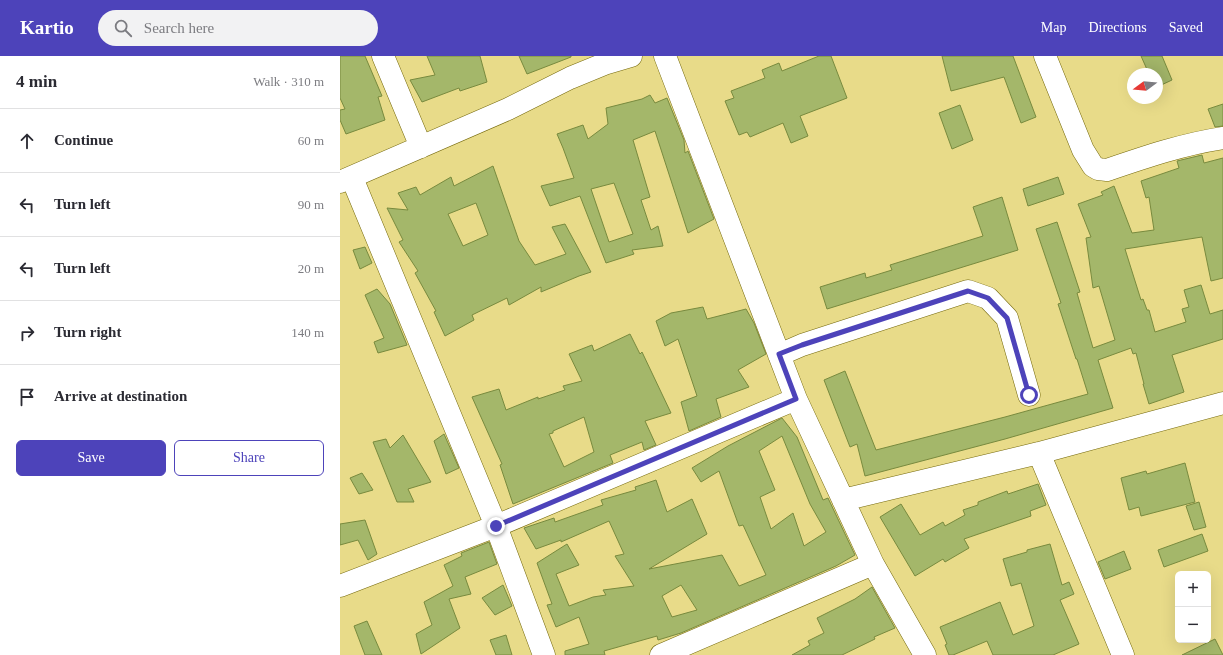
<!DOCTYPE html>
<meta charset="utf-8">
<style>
:root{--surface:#fff;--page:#f2f2f3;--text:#2b2b33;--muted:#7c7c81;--line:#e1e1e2;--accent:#4d43ba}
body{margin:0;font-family:"Times New Roman",serif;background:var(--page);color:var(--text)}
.controls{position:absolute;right:12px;bottom:12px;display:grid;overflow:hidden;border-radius:6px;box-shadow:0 4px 16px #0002}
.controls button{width:36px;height:36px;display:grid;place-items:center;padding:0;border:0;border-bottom:1px solid var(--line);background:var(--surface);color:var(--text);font:20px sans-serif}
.compass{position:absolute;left:787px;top:12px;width:36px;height:36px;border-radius:50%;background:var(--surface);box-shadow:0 4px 16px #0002;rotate:254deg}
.stop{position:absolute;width:12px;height:12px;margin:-9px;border:3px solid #4d43ba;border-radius:50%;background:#fff}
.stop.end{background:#4d43ba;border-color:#fff;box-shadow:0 1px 4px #0008}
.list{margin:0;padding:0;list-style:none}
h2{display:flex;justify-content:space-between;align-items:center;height:52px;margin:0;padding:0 16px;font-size:17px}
h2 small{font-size:13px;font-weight:400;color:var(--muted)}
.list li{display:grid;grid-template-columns:26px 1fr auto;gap:12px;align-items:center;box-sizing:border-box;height:64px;padding:0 16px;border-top:1px solid var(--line)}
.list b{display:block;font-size:15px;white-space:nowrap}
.list em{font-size:13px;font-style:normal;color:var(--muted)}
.actions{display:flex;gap:8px;padding:12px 16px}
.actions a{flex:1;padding:9px 0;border:1px solid var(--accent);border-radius:6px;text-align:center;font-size:14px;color:var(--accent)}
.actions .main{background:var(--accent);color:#fff}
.icon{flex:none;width:22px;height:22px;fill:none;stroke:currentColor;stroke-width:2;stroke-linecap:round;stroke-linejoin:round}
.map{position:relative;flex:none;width:883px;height:599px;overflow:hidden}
header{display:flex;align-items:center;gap:24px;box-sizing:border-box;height:56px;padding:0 20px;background:var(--accent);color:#fff}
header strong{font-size:19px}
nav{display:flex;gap:22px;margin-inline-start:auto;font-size:14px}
.search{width:280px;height:36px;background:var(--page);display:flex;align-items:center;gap:10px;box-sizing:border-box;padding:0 14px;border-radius:22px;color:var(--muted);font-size:15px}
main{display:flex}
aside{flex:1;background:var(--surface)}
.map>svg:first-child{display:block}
.building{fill:#a4b76a;stroke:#788a3e;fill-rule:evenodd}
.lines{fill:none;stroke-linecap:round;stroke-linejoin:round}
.minor-casing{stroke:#75690c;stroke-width:23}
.minor{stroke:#fff;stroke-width:22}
.route{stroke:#4d43ba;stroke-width:5}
</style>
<header>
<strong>Kartio</strong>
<div class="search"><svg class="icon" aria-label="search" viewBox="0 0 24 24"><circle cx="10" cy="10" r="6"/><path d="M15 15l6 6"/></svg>Search here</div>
<nav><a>Map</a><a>Directions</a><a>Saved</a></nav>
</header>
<main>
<aside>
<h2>4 min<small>Walk · 310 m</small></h2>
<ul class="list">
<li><svg class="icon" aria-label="ahead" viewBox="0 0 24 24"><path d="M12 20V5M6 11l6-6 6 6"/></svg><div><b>Continue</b></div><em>60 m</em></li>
<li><svg class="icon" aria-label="left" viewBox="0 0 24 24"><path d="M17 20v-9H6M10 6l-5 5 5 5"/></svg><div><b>Turn left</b></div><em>90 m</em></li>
<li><svg class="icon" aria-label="left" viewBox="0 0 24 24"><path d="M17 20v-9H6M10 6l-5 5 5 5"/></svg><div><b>Turn left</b></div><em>20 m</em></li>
<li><svg class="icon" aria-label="right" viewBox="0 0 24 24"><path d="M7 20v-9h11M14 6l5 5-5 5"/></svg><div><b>Turn right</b></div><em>140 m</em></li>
<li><svg class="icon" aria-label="arrive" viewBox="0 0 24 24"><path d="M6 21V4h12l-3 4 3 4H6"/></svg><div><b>Arrive at destination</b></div></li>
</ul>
<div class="actions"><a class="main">Save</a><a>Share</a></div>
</aside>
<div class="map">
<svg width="883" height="599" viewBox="0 0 883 599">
<rect width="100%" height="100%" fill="#e8db89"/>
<!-- building -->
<path class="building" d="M0,0H25L42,40L38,41L45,64L6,78L0,64V54L5,53L0,42Z
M87,0H140L147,26L120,35L119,32L82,46L70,24L95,19Z
M179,0H231V1L187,18Z
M479,0H491L507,42L460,60L468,80L451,87L443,67L410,81L407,76L399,79L385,45L394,42L391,35L425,22L422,14L439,7L442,15Z
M602,0H673L696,61L681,67L664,21L611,35Z
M801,0H822L832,24L817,31V18H809Z
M310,39L315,47L327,42L344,84L345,97L348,95L374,163L348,177L315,75L293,84L310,141L301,144L311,174L318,170L323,190L292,194L294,198L266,207L240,140L210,150L201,130L234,122L223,92L217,78L243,69L248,83L268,68L266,52L302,43ZM274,127L293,178L269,186L251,133Z
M883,48V70L875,71L868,53Z
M620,49L633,84L612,93L599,57Z
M862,99L864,107L883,102V222L871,225L862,181L785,193L801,244L803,243L807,254H809L815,276L846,266L842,253L849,251L844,234L861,229L870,258L883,254V283L832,299L844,336L809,348L803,328H804L796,297L793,298L791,292L758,304L773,352L665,383L525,420L517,388L510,391L484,324L505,315L536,394L665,361L748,338L737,303H736L718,248L721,247L696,173L717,166L740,236L737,237L753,292L775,284L759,230L753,232L746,182L751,181L738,148L763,139L761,136L774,130L792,177L814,174L809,141L806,142L801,125L839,112L837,105Z
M153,110L179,185L195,209L226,198L212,171L225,168L251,216L239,220L201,236V231L169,249L167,242L132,259L134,264L105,280L94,256L96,255L75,217L78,215L59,186L63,184L47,152L68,154L58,137L76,131L80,139L111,121L114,130ZM136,147L148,179L123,190L108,158Z
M718,121L724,138L688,150L683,133Z
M662,141L678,194L487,253L480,231L525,217L526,222L552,214L550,209L643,180L633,151Z
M25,191L32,207L20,213L13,194Z
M37,233L50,248L67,289L38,297L34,286L44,282L25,239Z
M363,251L367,263L406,253L414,267L426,298L398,314L409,331L376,343L381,361L349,375L341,346L357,340L338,283L325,290L316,265L331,257Z
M290,278L300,298L302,296L331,357L305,365L316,389L304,394L302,386L270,399L273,407L173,448L160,409L162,408L132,341L159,333L166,354L198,341V343L225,334L223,330L242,325L229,298L252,289L254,295ZM244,361L254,396L224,411L209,378L213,377V375Z
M442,362L457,381L483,444L488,442L515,499L496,510L341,577L318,584L317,580L264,595L265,599H225V595L249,588L239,561L216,571L207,549L212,548L197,507L227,488L239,509L216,518L229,550L253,541L266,539L263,534L294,530L275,500L284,498L269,465L221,486V484L196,493L184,472L214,462L215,466L263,449L261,444L296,434L295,431L316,424L327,456L352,443L367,478L309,513L382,499L399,530L426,519L403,469L399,470L379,415L361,426L352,412L388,390ZM442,380L470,448L486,476L464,490L453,457L431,473L420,441L435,434L419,395ZM341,529L357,554L332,561L322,540Z
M104,378L119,412L106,418L94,385Z
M63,379L91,426L68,433L74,446H57L33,386L46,383L50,392Z
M845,407L855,446L801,460L799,451L789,454L781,422L806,415L807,418Z
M22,417L33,434L19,438L10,422Z
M698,428L706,449L690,455L691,460L624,483L629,492L605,506L603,503L575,520L540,461L561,448L580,479L603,466L605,470L625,459L623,454L638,449V446L667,435L668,438Z
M859,446L866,471L854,474L846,450Z
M25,464L37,498L28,504L18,484L0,489V468Z
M862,478L868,495L824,511L818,494Z
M149,486L157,508L125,521L131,538L109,543L120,572L81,598L76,578L92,569L84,546L113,530L104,509L122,500L121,497Z
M710,488L722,529L729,526L734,538L720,544L739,588L713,599H653L647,585L613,599H609L605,589L607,588L600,571L660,546L673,579L694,570L681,527L671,530L663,503L687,496V494Z
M784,495L791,513L765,523L758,506Z
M163,529L172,550L155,559L142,542Z
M532,531L555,572L534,581L535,583L502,599H452L470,589L468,585L484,577L477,562L515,543Z
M27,565L42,599H25L14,570Z
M166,579L172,599H156L150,584Z
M875,583L883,599H842Z"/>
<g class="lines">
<!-- minor casing -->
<g class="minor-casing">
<path id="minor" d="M43,0L81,91
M325,0L456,343L533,508L585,599
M705,0L743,94L753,110L758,113L767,114C805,101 843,88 883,82
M12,122L156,470L204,599
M0,126L168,53L230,22L264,8L291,0
M439,299L462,289L628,235L648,242L667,262L689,339
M699,397L783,599
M503,444L699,397L883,347
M0,530L156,470L456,343
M321,599L533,508"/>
</g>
<!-- minor -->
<use href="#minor" class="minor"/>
</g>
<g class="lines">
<!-- route -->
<path class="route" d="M156,470L456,343L439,298L462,289L628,235L648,242L667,262L689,339"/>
</g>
</svg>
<div class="controls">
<button>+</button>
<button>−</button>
</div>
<svg class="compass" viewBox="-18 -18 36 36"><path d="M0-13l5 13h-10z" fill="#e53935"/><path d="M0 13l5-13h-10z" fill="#7c7c81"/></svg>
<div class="stop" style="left:689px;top:339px"></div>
<div class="stop end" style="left:156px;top:470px"></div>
</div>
</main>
